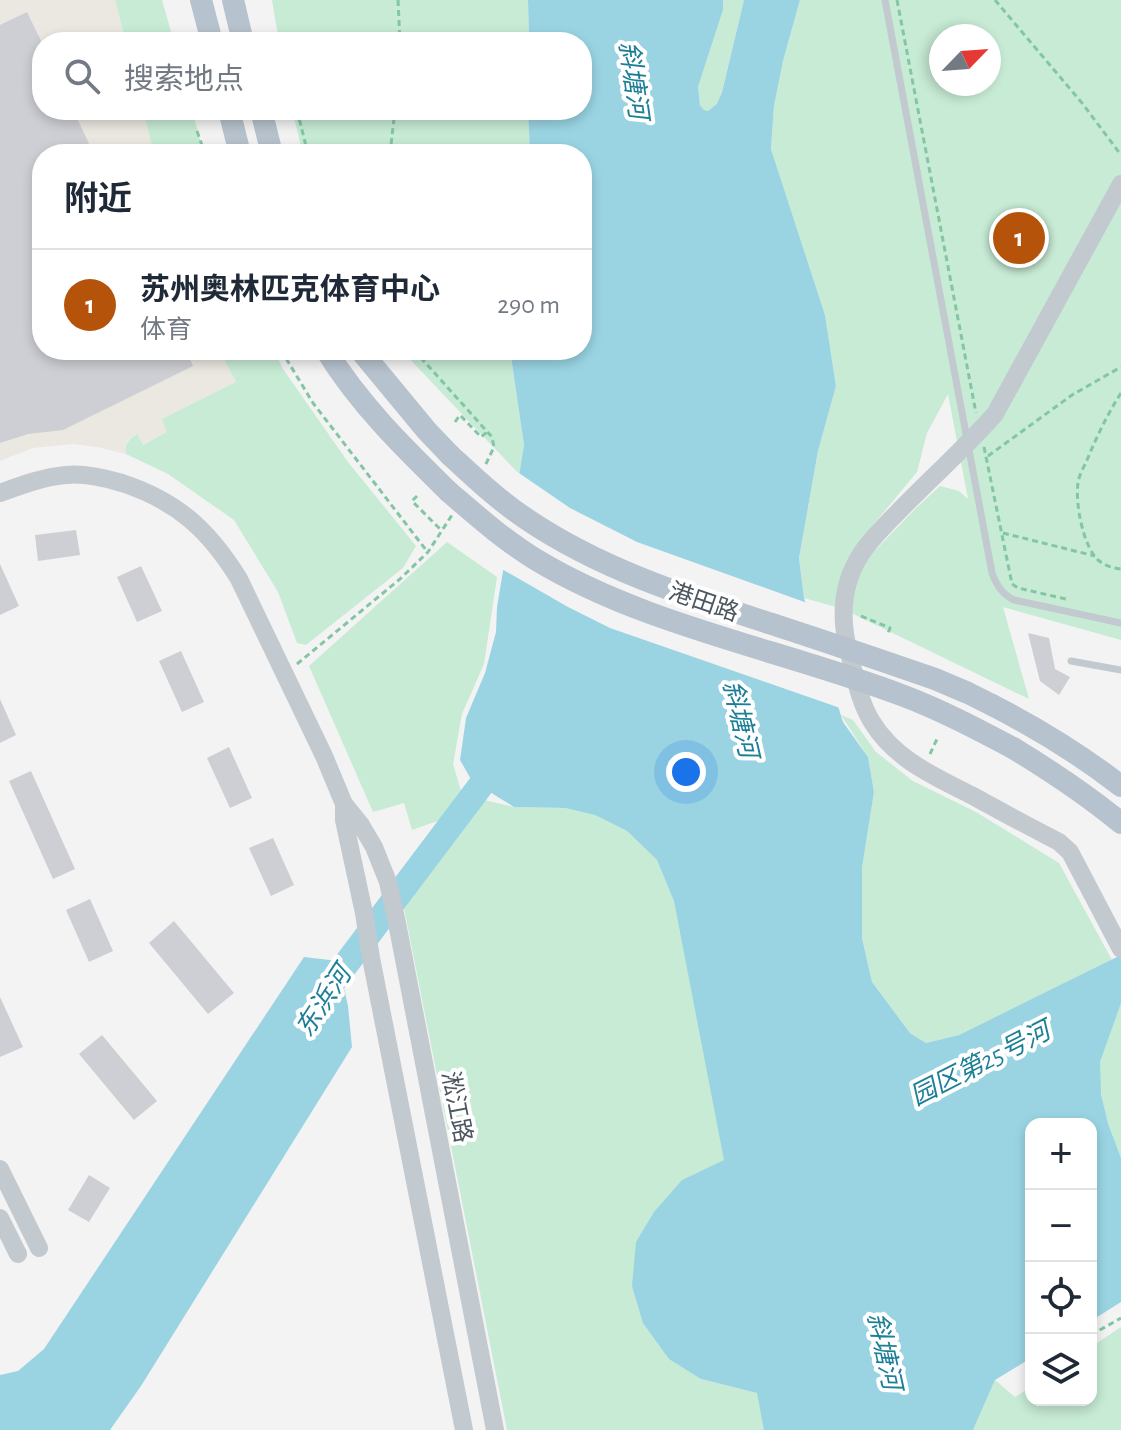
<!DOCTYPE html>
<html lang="zh">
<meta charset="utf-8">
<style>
:root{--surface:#fff;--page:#f6f6f7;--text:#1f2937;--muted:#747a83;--line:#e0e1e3;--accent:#b45309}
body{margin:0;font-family:"Alegreya Sans","Noto Sans SC",sans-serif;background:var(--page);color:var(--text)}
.controls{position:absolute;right:24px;bottom:24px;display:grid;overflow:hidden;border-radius:16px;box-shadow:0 4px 12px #0003}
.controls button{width:72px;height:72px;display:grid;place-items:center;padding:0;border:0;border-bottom:2px solid var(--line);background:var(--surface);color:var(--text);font:40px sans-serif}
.compass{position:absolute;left:929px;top:24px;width:72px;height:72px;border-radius:50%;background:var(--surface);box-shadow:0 4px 12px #0003;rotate:65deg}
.you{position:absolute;left:686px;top:772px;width:28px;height:28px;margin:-20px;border:6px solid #fff;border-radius:50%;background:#1a73e8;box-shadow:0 0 0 12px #1a73e833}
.badge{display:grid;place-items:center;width:52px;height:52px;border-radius:50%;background:var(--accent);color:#fff;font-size:26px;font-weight:700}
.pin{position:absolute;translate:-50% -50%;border:4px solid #fff;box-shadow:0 2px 8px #0006}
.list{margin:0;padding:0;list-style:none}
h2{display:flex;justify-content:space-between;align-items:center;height:104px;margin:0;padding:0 32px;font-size:34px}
h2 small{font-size:26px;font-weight:400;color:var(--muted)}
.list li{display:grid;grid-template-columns:52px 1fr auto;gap:24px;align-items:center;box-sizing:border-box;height:112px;padding:0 32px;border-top:2px solid var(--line)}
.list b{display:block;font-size:30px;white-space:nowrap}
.list p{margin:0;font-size:26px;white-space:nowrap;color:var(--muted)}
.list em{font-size:26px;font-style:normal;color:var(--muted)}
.icon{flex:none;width:44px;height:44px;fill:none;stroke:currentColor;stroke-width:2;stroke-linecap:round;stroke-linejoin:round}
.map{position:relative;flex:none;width:1121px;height:1430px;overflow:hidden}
.search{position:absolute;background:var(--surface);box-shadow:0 4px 12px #0003;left:32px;top:32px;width:560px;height:88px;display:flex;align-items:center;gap:20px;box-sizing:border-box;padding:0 28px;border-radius:32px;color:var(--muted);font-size:30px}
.panel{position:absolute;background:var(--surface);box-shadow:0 4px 12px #0003;left:32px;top:144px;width:560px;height:216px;border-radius:32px}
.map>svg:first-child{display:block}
.commercial{fill:#eae8e1}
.green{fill:#c7ebd5;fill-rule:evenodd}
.water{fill:#9ad4e3}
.pier{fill:#f4f3f3}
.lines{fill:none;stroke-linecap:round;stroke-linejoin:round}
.river{stroke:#9ad4e3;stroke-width:26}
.building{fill:#cdcfd4}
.path{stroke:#83c6a4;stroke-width:3;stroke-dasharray:6 4;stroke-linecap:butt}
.service{stroke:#c2c9cf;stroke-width:7}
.tertiary{stroke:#c2c9cf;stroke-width:18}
.primary{stroke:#b6c2cd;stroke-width:22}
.primary-bridge{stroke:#b6c2cd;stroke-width:22}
.labels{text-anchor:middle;stroke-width:8;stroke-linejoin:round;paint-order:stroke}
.street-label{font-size:24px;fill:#4c565e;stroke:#fff}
.water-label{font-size:26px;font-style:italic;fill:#1d7f97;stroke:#fff}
</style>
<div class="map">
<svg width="1121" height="1430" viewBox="0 0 1121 1430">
<rect width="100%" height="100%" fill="#f4f3f3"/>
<!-- commercial -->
<path class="commercial" d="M0,0H115L126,42H42V110H143L154,154H42V350H219L236,382L162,419L168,432L142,445L136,434L128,440L126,445V454L97,447L73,444L33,448L0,461Z"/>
<!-- green -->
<path class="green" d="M115,0H162L174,42H126Z
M272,0H528L529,42H279Z
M723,0H744L722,91L718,104L708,111L704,110L700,105L698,87L723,10Z
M800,0H1121V640L1003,607L1029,699L843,609L804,598L799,558L818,451L836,386L825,315L771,149L774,106L783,61ZM941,36H989V84H941ZM948,394L968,499L959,491L940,486L915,509L862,564L873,525L917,472L927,433Z
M143,110H192L204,154H154Z
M292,110H528L530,154H303Z
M219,350H274L283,369L348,462L416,546L403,568L306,645L297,643L278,592L234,520L168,474L126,454C125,443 128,440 137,434L143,445L167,432L162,419L236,382Z
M401,350H510L524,445L519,474Z
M447,542L497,577L484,664L462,714L453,764L462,794L449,817L412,830L404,803L373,812L309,666Z
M841,715L853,720L876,752L913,781L976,812L1059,863L1112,960L959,1035L926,1043L910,1033L872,982L862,938V868L874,792L868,757Z
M484,800L514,807L565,808L595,815L627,831L657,860L675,901L725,1160L682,1180L701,1379L758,1393L765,1430H507L403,903Z
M1120,1003H1121V1158C1110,1128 1097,1097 1100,1064C1101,1048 1114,1020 1120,1003Z
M1121,1327V1430H973L995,1380L1015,1397L1031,1387V1400H1091V1347Z"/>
<!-- water -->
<path class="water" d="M528,0H723V10L698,87L700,105L704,110L708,111L717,104L722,92L744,0H800L783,61L774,106L771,149L825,315L836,386L818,451L799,558L804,598L843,722L868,757L874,792L862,868V938L872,982L910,1033L926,1043L959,1035L1121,955V1003L1100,1062L1101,1094L1108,1123L1121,1158V1302L1091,1321V1124H1031V1358L995,1380L973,1430H764L757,1393L701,1379L669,1359L643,1323L632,1286L636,1242L654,1212L682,1180L724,1160L674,901L657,860L627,831L595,815L565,808L514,807L472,781L460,760L466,718L485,673L496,632L497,607L524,445L510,350H582V154H530L528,110H582V42H529Z
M304,957L338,961L348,1006L352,1047L141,1386L110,1430H0V1375L18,1371L44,1349Z"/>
<!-- pier -->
<path class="pier" d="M516,471L570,508L637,542L810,604L843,709L610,628L568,607L500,568Z"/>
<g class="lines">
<!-- river -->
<path class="river" d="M322,999L328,988L497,764L505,762"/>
</g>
<!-- building -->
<path class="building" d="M27,12L42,43V110H73L94,154H42V350H186L193,366L63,430L28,434L0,443V25Z
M76,530L80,555L38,561L35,535Z
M0,564L19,606L0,615Z
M141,566L162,611L137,622L117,577Z
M1028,633L1049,638L1055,669L1070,677L1059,695L1040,681Z
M181,651L204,702L182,712L159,661Z
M0,699L16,735L0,743Z
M229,747L252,798L230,808L207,758Z
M31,771L75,869L53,879L9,781Z
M273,838L294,885L271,896L249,848Z
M90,899L113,951L89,962L66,910Z
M174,921L234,993L208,1014L149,943Z
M0,997L23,1047L0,1057Z
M102,1035L157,1101L134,1120L79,1054Z
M89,1175L110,1188L89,1222L68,1210Z"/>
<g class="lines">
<!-- path -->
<path class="path" d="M398,0L400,42
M897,0L976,413
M995,0L1082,103L1121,155
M297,110L308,154
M197,131L205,154
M390,154L395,110
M281,350L313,403L426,550
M414,350L492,437L494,447L485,466
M1121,393C1107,415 1097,436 1087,460C1084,467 1079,475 1078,483C1075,503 1083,546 1098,560C1105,566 1113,568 1121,569
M455,422L460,415L481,437L487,432
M984,447L1012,584L1018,588L1066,599
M988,456L1072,395L1121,367
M417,496L412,501L442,531
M1003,533L1095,556
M861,616L890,628L887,636
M297,664L400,579L428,552L452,515
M930,754L937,739
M1091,1335L1121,1318"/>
<!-- service -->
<path class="service" d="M885,0L992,573C997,586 1002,594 1014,600L1121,623
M1071,661L1121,670"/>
<!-- tertiary -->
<path class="tertiary" d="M1121,184L995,414C964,449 929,480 897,513C884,526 871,539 861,554C841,585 840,619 849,653C855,676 859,701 872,722C895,760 936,777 973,796C1002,812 1030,827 1059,842L1070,852L1121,949
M0,493C22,485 43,477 66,475C84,473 105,478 122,483C177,501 209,530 239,579L324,756L344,804L361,825L374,847L388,882L397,923L495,1430
M344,804V820L364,913L371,958L464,1430
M0,1169L39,1248
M0,1218L18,1254"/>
<!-- primary -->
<path class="primary" d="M201,0L212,42
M233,0L243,42
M229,110L240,154
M261,110L272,154
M326,350C359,404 404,448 449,492
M360,350L427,431L450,455
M992,705C1037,728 1081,755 1121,786
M1013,748C1051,771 1087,795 1121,823"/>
<!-- primary-bridge -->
<path class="primary-bridge" d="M450,455C474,477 498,500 525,518C601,570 691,598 778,626C830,643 883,661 935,679L968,693L992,705
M449,492C477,516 504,540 535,559C645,626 784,650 904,696C941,710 977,729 1013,748"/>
</g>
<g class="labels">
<!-- street labels -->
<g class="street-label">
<text transform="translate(704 602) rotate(19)" y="8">港田路</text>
<text transform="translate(457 1107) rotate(79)" y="8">淞江路</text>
</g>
<!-- water labels -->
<g class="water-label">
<text transform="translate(634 80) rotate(82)" y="9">斜塘河</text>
<text transform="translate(741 719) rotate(77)" y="9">斜塘河</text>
<text transform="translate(323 1001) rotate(-57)" y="9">东浜河</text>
<text transform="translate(980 1063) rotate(-27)" y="9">园区第25号河</text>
<text transform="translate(885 1351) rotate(78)" y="9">斜塘河</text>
</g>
</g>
</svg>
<div class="controls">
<button>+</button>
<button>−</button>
<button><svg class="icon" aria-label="locate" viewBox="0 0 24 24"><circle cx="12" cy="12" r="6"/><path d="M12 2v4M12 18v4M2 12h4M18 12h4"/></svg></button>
<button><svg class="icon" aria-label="layers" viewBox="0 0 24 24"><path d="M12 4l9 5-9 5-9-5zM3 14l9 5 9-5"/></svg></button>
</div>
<svg class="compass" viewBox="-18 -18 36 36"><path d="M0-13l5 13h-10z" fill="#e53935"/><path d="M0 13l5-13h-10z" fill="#747a83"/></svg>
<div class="you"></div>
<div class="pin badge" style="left:1019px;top:238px">1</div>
<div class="search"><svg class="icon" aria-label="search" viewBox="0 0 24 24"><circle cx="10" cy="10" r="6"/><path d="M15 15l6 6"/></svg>搜索地点</div>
<section class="panel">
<h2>附近<small></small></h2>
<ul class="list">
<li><span class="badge">1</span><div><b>苏州奥林匹克体育中心</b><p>体育</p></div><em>290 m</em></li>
</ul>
</section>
</div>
